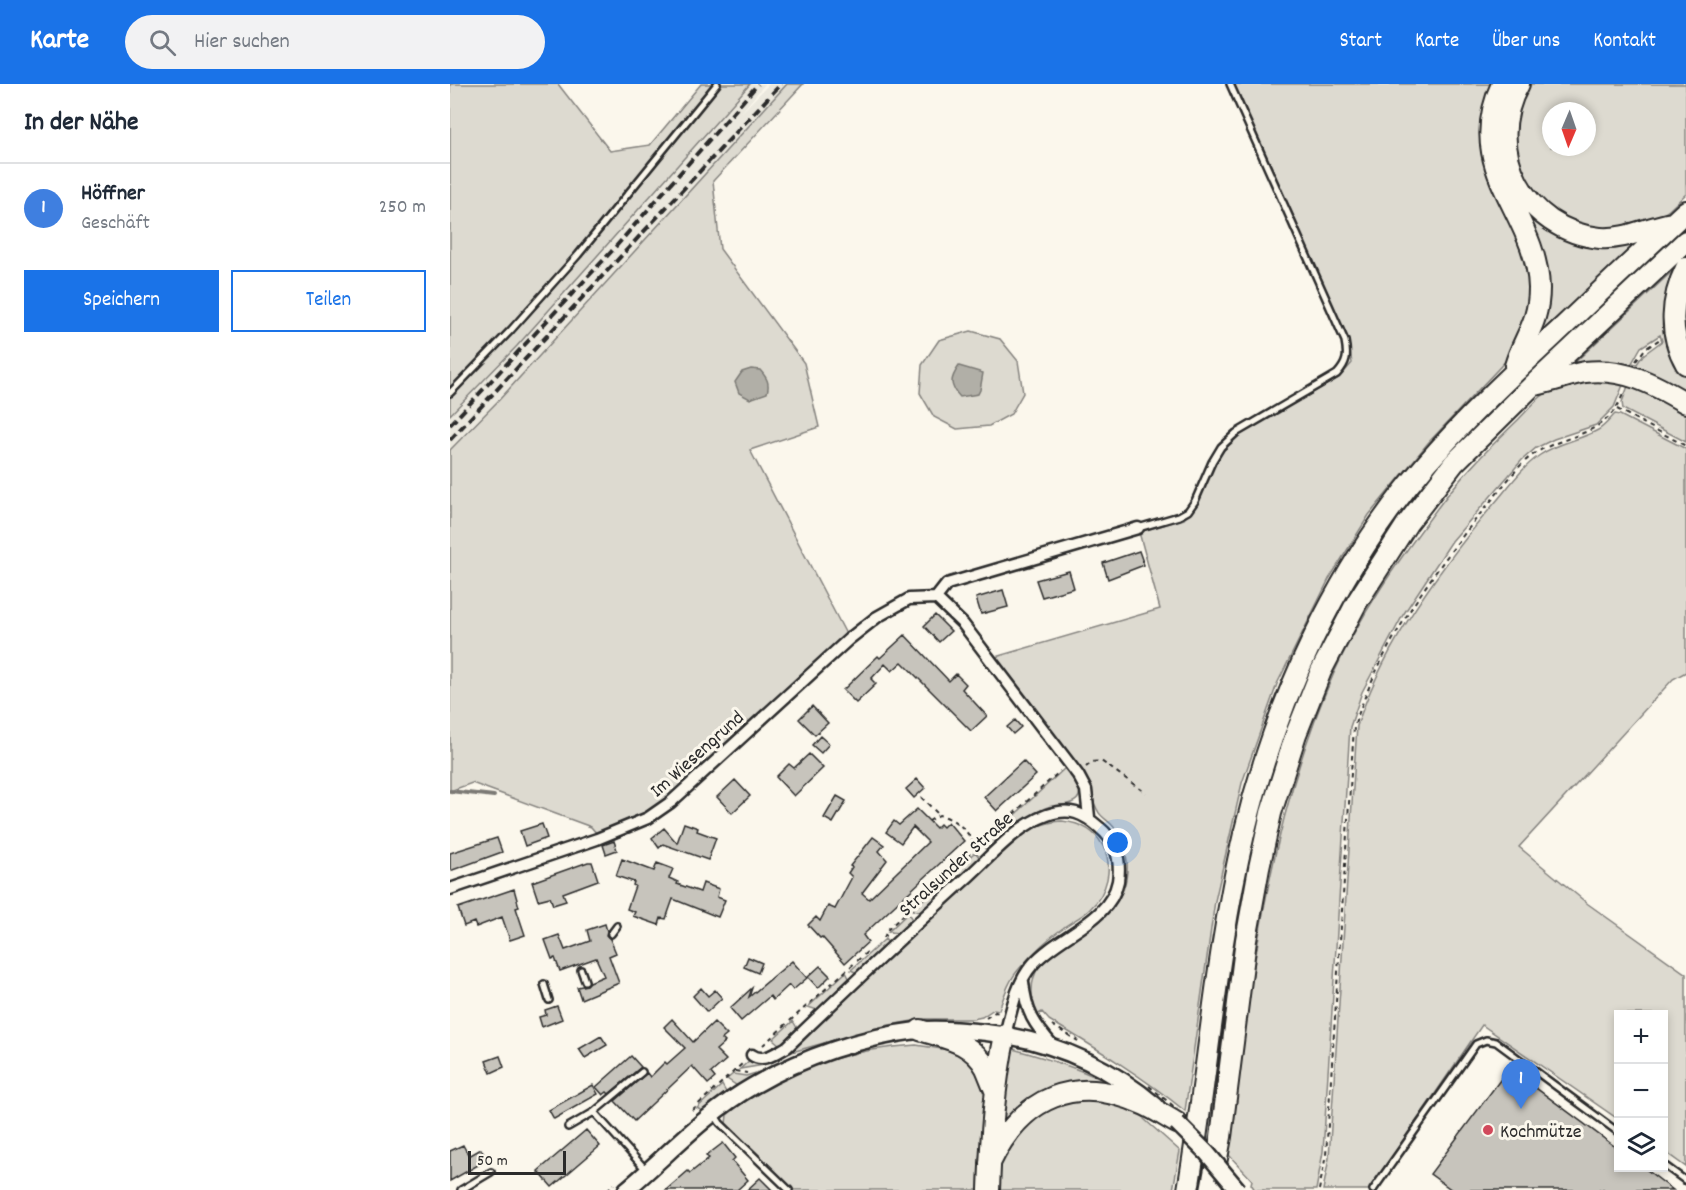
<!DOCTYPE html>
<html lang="de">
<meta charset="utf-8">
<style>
:root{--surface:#fff;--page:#f2f2f3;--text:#1f2937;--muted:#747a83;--line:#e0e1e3;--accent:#1a73e8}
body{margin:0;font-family:Dekko,sans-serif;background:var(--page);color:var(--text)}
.controls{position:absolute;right:18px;bottom:18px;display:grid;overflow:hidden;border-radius:0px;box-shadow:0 3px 9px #0003}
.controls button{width:54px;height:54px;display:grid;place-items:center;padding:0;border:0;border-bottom:2px solid var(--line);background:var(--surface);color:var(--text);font:30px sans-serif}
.compass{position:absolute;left:1092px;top:18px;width:54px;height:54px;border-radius:50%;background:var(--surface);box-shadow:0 3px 9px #0003;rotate:182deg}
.scale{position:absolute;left:18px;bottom:15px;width:98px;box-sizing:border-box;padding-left:6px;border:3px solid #2b2b2b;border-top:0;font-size:16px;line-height:21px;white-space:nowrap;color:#2b2b2b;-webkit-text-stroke:4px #fbf7ec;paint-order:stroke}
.you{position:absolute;left:668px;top:759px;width:21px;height:21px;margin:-15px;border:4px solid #fff;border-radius:50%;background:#1a73e8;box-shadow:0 0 0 9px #1a73e833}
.badge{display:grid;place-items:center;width:39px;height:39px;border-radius:50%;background:var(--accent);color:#fff;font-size:20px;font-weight:700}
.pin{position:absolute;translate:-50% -50px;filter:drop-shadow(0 2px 3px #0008)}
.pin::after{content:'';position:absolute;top:32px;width:21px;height:18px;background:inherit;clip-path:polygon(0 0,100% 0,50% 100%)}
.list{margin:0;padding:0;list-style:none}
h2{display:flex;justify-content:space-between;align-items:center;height:78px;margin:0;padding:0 24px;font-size:26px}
h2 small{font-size:20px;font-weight:400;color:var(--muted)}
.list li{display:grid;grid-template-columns:39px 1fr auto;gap:18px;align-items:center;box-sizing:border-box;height:90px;padding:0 24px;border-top:2px solid var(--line)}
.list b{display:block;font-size:22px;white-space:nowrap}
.list p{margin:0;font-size:20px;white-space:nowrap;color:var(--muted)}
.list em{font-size:20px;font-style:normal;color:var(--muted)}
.actions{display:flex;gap:12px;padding:18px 24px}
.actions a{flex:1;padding:14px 0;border:2px solid var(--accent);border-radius:0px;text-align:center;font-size:21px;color:var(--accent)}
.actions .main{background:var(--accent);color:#fff}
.icon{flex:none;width:33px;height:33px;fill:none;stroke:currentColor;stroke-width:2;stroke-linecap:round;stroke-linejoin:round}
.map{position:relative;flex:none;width:1236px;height:1106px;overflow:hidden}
header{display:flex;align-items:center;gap:36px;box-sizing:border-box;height:84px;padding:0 30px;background:var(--accent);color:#fff}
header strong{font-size:28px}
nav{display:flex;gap:33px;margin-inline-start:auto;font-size:21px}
.search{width:420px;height:54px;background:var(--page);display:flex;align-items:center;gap:15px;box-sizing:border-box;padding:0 21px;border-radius:33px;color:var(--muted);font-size:22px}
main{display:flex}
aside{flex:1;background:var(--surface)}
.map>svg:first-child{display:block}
.built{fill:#ebe8de}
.green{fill:#dddad0;stroke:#84827e;stroke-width:1.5;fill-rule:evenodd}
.water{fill:#b1afa7;stroke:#7b7a75;stroke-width:1.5}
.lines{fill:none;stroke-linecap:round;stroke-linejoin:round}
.stream{stroke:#7b7a75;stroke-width:4}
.building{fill:#c7c4bc;stroke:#2b2b2b;stroke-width:1.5}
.lane-casing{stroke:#2b2b2b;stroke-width:10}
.street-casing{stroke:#2b2b2b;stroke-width:15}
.secondary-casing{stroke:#2b2b2b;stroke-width:20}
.highway-casing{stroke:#2b2b2b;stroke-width:24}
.path{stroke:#2b2b2b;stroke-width:2;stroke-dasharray:4.5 4.5;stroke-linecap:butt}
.lane{stroke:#fbf7ec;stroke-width:5}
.street{stroke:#fbf7ec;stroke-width:10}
.secondary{stroke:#fbf7ec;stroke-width:15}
.highway{stroke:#fbf7ec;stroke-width:20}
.rail{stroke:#2b2b2b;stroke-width:4;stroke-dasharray:9 4.5;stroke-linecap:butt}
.secondary-bridge-casing{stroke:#2b2b2b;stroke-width:20;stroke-linecap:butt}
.path-bridge{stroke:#2b2b2b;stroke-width:2;stroke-dasharray:4.5 4.5;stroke-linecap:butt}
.secondary-bridge{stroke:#fbf7ec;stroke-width:15}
.poi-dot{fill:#d1495b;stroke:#fbf7ec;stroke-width:2}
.labels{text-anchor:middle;stroke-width:6;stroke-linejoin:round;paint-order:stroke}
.street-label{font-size:20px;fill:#2b2b2b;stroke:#fbf7ec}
.poi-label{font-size:20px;fill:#2b2b2b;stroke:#fbf7ec;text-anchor:start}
</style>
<header>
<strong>Karte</strong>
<div class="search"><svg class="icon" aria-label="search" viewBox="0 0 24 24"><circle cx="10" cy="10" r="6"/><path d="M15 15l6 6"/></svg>Hier suchen</div>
<nav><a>Start</a><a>Karte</a><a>Über uns</a><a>Kontakt</a></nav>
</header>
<main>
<aside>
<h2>In der Nähe<small></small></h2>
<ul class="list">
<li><span class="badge" style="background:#3f7fe0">1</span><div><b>Höffner</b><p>Geschäft</p></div><em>250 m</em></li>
</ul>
<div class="actions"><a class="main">Speichern</a><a>Teilen</a></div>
</aside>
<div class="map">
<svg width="1236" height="1106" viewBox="0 0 1236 1106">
<rect width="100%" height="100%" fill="#fbf7ec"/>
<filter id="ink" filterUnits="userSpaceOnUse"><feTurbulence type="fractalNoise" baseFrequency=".0167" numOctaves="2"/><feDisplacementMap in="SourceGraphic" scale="12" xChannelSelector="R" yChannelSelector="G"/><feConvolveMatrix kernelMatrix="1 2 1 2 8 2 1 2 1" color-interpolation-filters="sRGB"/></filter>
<g filter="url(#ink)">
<!-- built -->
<path class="built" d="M300,0H315L291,29L319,0H337L50,315L0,366V331L67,262Z"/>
<!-- green -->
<path class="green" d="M0,0H108L160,67L200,61L251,0H300L67,262L0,331Z
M337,0H353L263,97L270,165L354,279L369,343L300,366L397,552L219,715L195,730L147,750L141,743L22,699L0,707V366L50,315Z
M784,0H1046L1065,144L1084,204L1065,267L978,359L919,431L879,495L827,600L792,699L765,817L735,1027C692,992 646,964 599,936L592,928L587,931C555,847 683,862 677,777C676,764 670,749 661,740C657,736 650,732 648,727C642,717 641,704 635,693C628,680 616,669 607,657C585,629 564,602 542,574L710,525L689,448L734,435L745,422L765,378L776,363L790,350L889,294L902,279L898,256Z
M1075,0H1236V110L1219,126L1200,139L1163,149L1106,135L1065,86V19ZM1101,27H1137V63H1101Z
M1051,32L1086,132L1194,153L1090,249L1091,239Z
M1236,140V148L1044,329L851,614L763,1049L753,1106H745L781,856L810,718L846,611L901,500L940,440L974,396L1006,360L1084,283Z
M1232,178L1226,276L1236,291V313L1120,283ZM1210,251L1212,257L1193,271L1187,280L1182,279L1191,263Z
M521,247L550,255L568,277L573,309L561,330L539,342L507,345L484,333L470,309L472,281L489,256Z
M1156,292L1236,325V358L1173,325L1172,318L1178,302L1173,301L1164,323L1146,341L1104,355L1086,364L1072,376L1002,457L953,531L912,608L900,643L873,1068L866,1106H805L801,1100L802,1096L778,1070C800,906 816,742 884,589C910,531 946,480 983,430C1008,395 1038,365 1069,335C1080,324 1092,308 1107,303C1123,297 1140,295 1156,292Z
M1165,330L1170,331L1236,365V588L1223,595L1069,763L1138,820L1236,890V1083L1214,1067V930H1168V1035L1032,941L919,1106H873L879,1074L907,642C933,562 989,485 1043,421C1058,404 1071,384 1090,371C1107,359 1130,356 1148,346C1155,342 1160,335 1165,330Z
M615,684C622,693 640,712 621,719C614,722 605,721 598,723C585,727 575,736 565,743L557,738Z
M612,737C630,739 645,746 653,762C664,783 657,809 640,825C632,833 622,837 613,844C597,855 582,870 569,885C559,896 554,912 549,926L544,925L532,933L523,935H474L434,942L342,968L314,981L290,985L301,975L339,964L567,755C581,744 594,738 612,737Z
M551,744L557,751L538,768L533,762Z
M525,768L531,775L494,809L488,802Z
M483,807L488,814L472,829L462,826Z
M458,829L463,837L450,849L438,848Z
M435,855L439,860L407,889L401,886Z
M396,888L400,896L367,926L358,923Z
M343,937L347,944L330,961L323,955Z
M466,961L505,967L520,973L536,1000V1024L529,1075L528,1106H344L276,1040L277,1031C331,987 397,965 466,961Z
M563,965C600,975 635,986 669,1004L636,1001L547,1047Z
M309,988L313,989L289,1003L277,995L283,990L296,992Z
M272,1001L277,1010L252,1027L247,1024Z
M635,1013L682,1023L694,1032V1035L730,1067L723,1106H547L550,1076L556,1061L587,1027Z"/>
<!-- water -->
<path class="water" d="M509,282L533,289L530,306L528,310L510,313C499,301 500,295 509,282Z
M301,285L310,286C317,294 320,299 317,309L300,315L289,309L285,298L292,288Z"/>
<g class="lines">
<!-- stream -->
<path class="stream" d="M0,707L44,712"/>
</g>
<!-- building -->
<path class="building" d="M689,467L694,481L658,495L653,479Z
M619,487L624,504L592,513L586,496Z
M553,506L558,523L531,530L526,514Z
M485,531L501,547L489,558L474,542Z
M455,551L499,597L506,590L516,600L512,605L537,632L521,647L452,578L442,587L435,580L421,595L426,600L406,619L393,606L428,572L430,574Z
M362,622L378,639L365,651L349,635Z
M565,636L571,643L563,650L557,643Z
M370,652L379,660L371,669L362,661Z
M359,670L373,684L344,712L326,693L339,680L344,684Z
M573,677L586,691L547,727L534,713Z
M467,695L475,704L464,714L456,705Z
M285,696L300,712L282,729L267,713Z
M387,712L396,717L383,739L374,734Z
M467,725L486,744L490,740L493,743L498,738L514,757L413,851L418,858L395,879L372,853L370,854L358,841L366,833L370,837L378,822L385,825L402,793L398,789L402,783L400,782L423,753L434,761L429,767L437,776L412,809L419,815L478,758L463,743L451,759L436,748L444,737L449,741Z
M234,739L248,744L247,747L266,754L258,776L213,760L209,764L202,754L214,744L227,759Z
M92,740L97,754L75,762L70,747Z
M47,754L52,768L0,787V769Z
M164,757L167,766L156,770L153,761Z
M172,775L204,787L207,779L223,785L219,794L228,798L227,800L250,808L253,799L269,805L267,813L275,816L268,833L223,815L216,835L211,834L209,841L183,832L185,828L177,825L185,802L183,801L184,798L166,792Z
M138,778H142L148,796L113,809L116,817L103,821L100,813L88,816L82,798Z
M64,805L69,823L66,824L75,851L60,856L52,833L26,843L24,838L14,842L8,824Z
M155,840L157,847L156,851L160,855L166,869L159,872L169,899L131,915L127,903L137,901L140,898L154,892L146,874L110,887L105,874L102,875L95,856L109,851L115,866L140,857L137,846Z
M298,873L312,879L308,889L294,883Z
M342,877L357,894L343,906L339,901L323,916L320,912L291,937L280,924L302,904L299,913Z
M370,882L380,892L368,904L358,893Z
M251,904L258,912L265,906L272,914L257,928L243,912Z
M107,922L112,935L92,943L89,933L96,931L95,926Z
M222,935L243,958L264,938L277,951L272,955L275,958L266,966L276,976L261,989L265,994L258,1000L242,982L184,1037L165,1017L197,989L200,993L215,978L217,980L235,964L214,943Z
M151,952L157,961L135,974L129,965Z
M50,972L54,983L41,989L36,977Z
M181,972L191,983L159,1010L157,1008L153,1011L146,1003Z
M1059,984L1168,1065V1083H1193L1223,1106H1002L980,1090Z
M143,1001L148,1010L104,1035L99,1026Z
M136,1046L150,1062L102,1103L88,1087Z
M273,1059L285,1074L282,1077L298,1096L287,1106H216L238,1087L240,1089L259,1074L256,1072Z
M13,1061L19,1072L31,1065L37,1076L0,1097V1067Z
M310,1094L322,1106H297Z"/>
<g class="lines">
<!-- lane casing -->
<g class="lane-casing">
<path id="lane" d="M0,309L61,246L128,171L267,0
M688,444L729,432L738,427L745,417L762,378L771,363L786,349L887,290C897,279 898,272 895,257L780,0
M161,850L167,842
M131,886L135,897
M94,900L99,916
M144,1028L197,1087
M264,1030L270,1039L339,1106
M118,1043L144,1028L192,988
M1214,1081L1236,1097
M11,1106L41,1088
M923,1106L1026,960L1036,956L1046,958L1168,1048"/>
</g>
<!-- street casing -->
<g class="street-casing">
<path id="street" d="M486,514L513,540L628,691L636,706L639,733
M0,805L147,755L198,734L221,718L399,555L427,533L459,515L486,514L497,500L688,444
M573,898C576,929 584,940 604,963
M302,971C313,979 326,969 337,963C397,905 457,848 519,792C542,771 566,742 597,731C620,723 633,729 650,744C666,757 671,776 668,797C660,838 608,851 583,880C566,899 561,928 555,951"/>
</g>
<!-- secondary casing -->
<g class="secondary-casing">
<path id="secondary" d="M176,1106C218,1071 254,1030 303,1002C353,973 412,953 470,946C486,944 503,946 520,947C589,952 653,977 706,1022"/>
</g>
<!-- highway casing -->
<g class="highway-casing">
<path id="highway" d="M1052,0C1012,86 1087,128 1089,204C1089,240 1074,252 1065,282
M1069,0C1032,65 1075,147 1150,154C1176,156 1197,143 1222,139
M1236,184C1221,215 1218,249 1236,280
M1085,301C1102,298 1118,291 1135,288C1173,283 1204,300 1236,319
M470,946C495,954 522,958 536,984C539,991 542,999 545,1006
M540,1079C572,1012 626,989 695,1021C706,1026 716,1033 727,1039
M539,1106C541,1054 544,1002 555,951
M738,1106C758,988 766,867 794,750C826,616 887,483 977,379C1020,329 1068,285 1115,241C1155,203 1195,165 1236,127
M761,1106L771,1053L796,856L809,784L821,729L846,650L871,587L907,518L957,440L1004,379L1082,302L1236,157"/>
</g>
<!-- path -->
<path class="path" d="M1186,277L1195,265L1210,255
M1167,325L1236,362
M636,683L642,678L651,677L696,709
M471,713L489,731
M479,737L489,731C503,734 518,745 523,760
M434,854L437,846L610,687
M536,934L545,928L549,929
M602,941L628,957
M313,961L418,867
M285,987L297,989
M242,1026L293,979
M157,1106L164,1100
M869,1106L876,1071L904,643C930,562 982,489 1035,424C1048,409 1060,392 1073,379C1107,346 1156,360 1174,307"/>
<!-- lane -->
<use href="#lane" class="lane"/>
<!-- street -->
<use href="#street" class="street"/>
<!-- secondary -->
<use href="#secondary" class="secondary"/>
<!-- highway -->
<use href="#highway" class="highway"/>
<!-- rail -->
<path class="rail" d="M0,341L161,168L308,0
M0,356L331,0"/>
<!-- secondary-bridge casing -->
<g class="secondary-bridge-casing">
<path id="secondary-bridge" d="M727,1039L757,1069L788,1106"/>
</g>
<!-- path-bridge -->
<path class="path-bridge" d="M699,1002L727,1025"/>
<!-- secondary-bridge -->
<use href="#secondary-bridge" class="secondary-bridge"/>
</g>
</g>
<!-- markers -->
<circle class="poi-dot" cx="1038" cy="1046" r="6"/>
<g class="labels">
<!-- street labels -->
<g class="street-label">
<text transform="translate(246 669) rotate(-42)" y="7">Im Wiesengrund</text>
<text transform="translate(505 779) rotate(-42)" y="7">Stralsunder Straße</text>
</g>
<!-- poi labels -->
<g class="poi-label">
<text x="1050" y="1053">Kochmütze</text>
</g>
</g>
</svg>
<div class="controls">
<button>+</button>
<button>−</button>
<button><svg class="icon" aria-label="layers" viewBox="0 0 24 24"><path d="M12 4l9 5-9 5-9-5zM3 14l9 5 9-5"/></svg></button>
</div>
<svg class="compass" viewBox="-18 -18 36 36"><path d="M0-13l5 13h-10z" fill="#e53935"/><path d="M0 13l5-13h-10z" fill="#747a83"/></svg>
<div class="scale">50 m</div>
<div class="you"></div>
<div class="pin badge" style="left:1071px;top:1025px;background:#3f7fe0">1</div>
</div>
</main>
